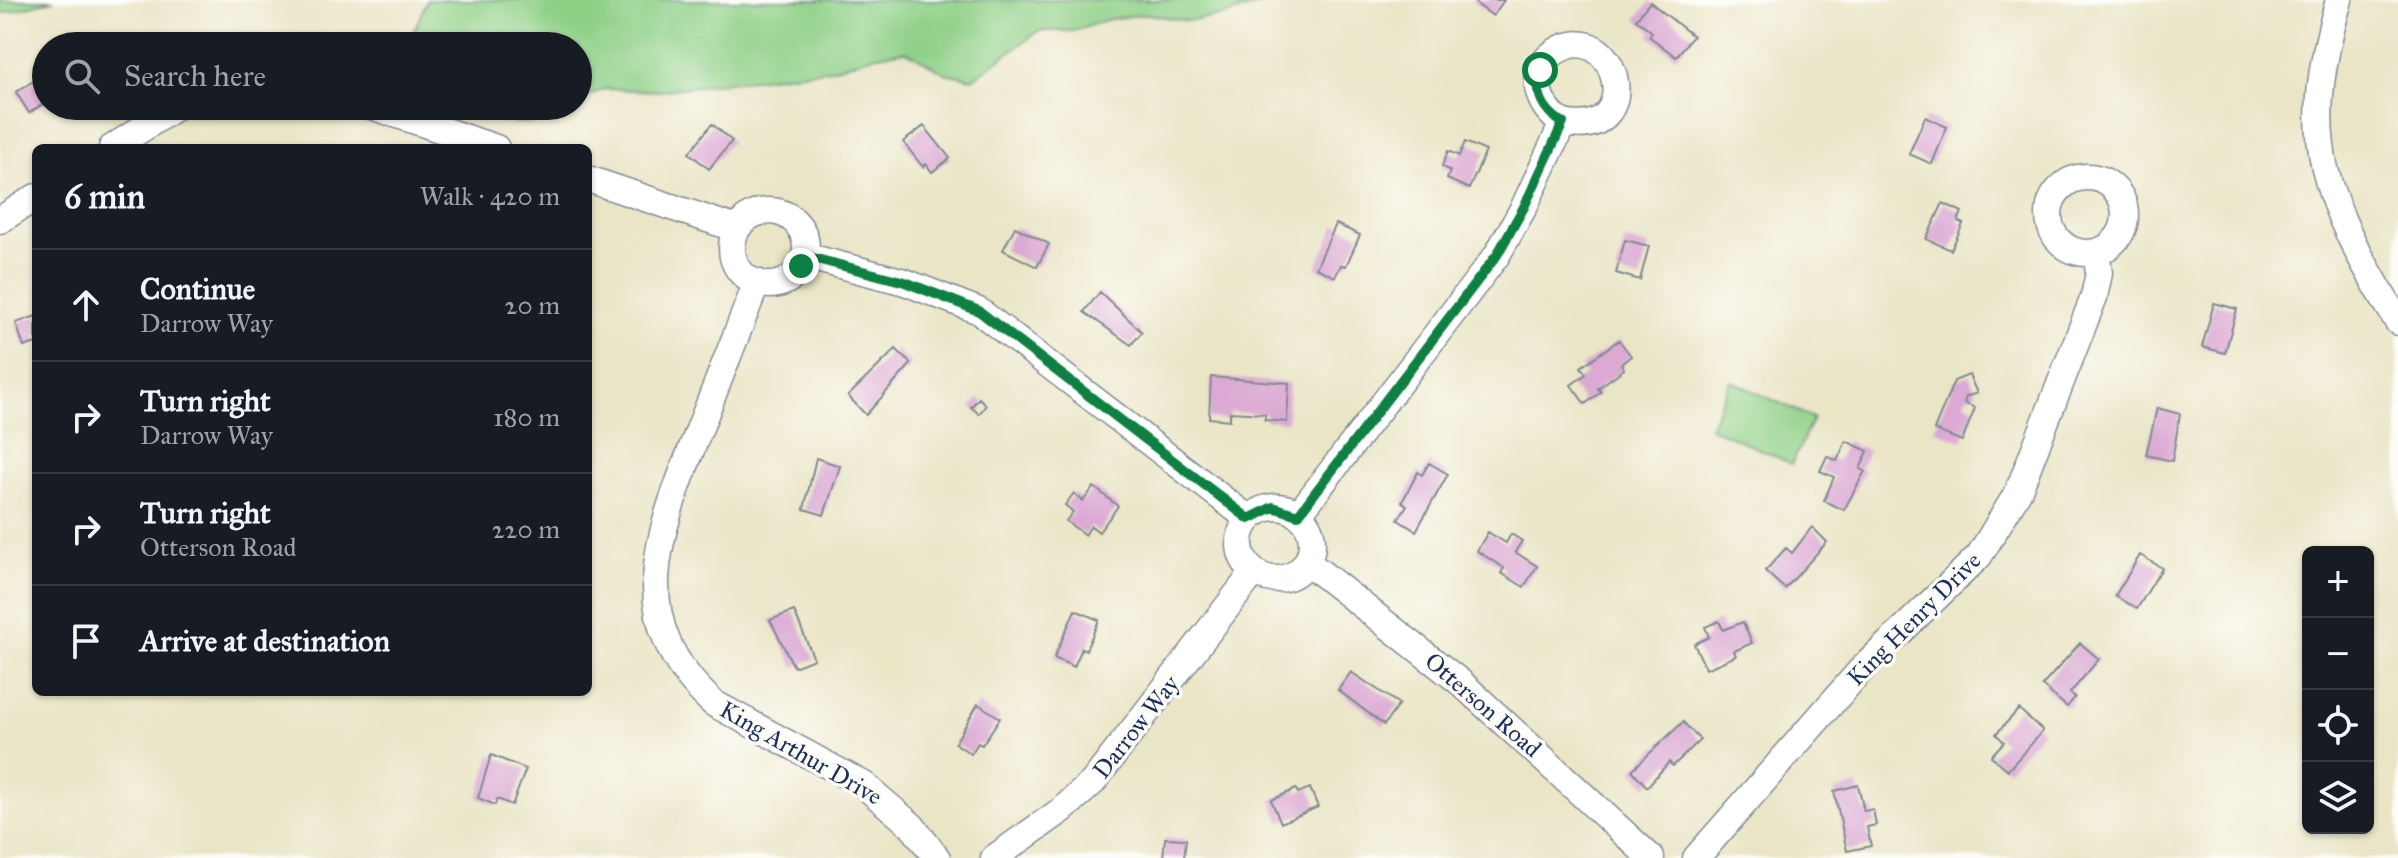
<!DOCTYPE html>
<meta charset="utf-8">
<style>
:root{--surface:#171b24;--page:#242831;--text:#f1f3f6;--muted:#9ea1a6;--line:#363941}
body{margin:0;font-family:"IM FELL Great Primer",serif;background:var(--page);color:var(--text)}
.controls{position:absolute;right:24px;bottom:24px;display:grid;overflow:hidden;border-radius:12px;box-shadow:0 2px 6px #0004}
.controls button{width:72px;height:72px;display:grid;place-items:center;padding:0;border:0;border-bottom:2px solid var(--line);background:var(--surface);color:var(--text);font:40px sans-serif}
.stop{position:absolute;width:24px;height:24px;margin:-18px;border:6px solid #0b8043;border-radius:50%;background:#fff}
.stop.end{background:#0b8043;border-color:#fff;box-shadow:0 2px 8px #0008}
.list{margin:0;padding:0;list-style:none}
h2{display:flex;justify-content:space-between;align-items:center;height:104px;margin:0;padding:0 32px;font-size:34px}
h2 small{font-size:26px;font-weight:400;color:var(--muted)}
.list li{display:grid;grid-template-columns:52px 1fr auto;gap:24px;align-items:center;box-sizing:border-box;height:112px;padding:0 32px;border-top:2px solid var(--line)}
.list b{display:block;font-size:30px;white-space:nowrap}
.list p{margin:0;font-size:26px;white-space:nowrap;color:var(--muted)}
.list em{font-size:26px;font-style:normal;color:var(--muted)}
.icon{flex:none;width:44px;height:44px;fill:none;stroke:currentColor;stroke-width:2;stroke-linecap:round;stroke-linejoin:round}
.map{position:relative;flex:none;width:2398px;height:858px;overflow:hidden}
.search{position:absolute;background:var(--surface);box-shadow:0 2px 6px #0004;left:32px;top:32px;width:560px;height:88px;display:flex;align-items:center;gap:20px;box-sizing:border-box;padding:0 28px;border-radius:44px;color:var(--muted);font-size:30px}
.panel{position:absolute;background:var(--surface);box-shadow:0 2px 6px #0004;left:32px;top:144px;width:560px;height:552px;border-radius:12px}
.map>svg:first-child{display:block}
.green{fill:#8fd087;stroke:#558072;stroke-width:2}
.building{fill:#dba9d4}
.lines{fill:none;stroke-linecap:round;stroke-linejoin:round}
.minor-casing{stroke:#828a92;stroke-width:29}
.minor{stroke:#fff;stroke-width:26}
.route{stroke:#0b8043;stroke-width:10}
.labels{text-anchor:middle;stroke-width:7;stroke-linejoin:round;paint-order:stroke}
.street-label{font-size:24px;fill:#1b2f5e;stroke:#fdfcf7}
</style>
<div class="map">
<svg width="2398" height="858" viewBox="0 0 2398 858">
<rect width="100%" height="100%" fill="#fdfcf7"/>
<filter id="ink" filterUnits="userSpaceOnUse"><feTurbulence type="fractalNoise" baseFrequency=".0125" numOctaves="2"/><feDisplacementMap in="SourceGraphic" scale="16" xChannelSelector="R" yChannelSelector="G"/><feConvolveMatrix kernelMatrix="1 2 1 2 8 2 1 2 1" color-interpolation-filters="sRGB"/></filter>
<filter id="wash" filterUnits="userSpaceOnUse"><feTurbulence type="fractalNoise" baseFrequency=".006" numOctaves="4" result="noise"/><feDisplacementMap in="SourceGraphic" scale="32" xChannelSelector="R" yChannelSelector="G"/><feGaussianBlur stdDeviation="1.8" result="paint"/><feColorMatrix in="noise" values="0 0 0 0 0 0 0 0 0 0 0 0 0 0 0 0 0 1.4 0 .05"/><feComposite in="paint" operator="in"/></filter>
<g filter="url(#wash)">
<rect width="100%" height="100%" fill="#eae5c6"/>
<!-- green -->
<path class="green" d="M0,0H54L0,14Z
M427,0H1274L1223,16L1187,21L1147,14L1110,19L1074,31H1039L972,79L945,73L906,51L877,55L832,69L658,91L605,89L578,100V46H407Z
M440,106H570C538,138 479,117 440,106Z
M1731,381L1813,418L1792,464L1710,427Z"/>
<g id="blocks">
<!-- building -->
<path class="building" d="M1471,0H1504L1493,16Z
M1650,2L1693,36L1676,57L1649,36L1652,32L1636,19Z
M46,73V102L29,113L16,92Z
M1925,117L1947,127L1932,164L1909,154Z
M712,124L732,141L709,169L689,153Z
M924,126L950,158L932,172L926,164L923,167L903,142Z
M1465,142L1486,151L1469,189L1447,179L1450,171L1442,166L1448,151L1459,156Z
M1943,203L1962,212L1958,221L1963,224L1951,250L1926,239Z
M1336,224L1360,235L1346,266L1341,265L1335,277L1316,268Z
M1015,227L1049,244L1037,267L1003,250Z
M1625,240L1649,246L1640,280L1616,273Z
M1100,292L1142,332L1131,345L1084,312Z
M2214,303L2237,309L2225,353L2202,347Z
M36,316V343L24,347L16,323Z
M1619,340L1631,356L1621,364L1624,369L1598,388L1601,392L1585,404L1571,385L1586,374L1581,367Z
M896,349L911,364L866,415L848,396Z
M1969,375L1977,393L1966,397L1964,403L1975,408L1962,441L1934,430L1954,381Z
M1211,377L1289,383L1287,422L1265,420V414L1230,412V420L1209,418Z
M979,398L986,405L979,414L971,407Z
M2157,408L2180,414L2172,461L2146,455Z
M1846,441L1868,451L1860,469L1865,471L1844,510L1824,501L1834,477L1820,471L1827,456L1837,461Z
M816,458L840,466L824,515L804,509Z
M1429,463L1448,474L1416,531L1398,520L1407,505L1402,502L1418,472L1422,475Z
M1094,487L1118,506L1099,532L1091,526L1085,535L1066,521L1073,512L1065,505L1074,493L1083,501Z
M1812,527L1827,542L1785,589L1765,571L1786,548L1792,553Z
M1488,532L1506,543L1511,534L1522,541L1515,552L1537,566L1524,587L1501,573L1504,568L1477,551Z
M2140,555L2162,568L2137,609L2115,596Z
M1075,610L1099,620L1086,650L1082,648L1074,667L1054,658Z
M794,611L814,659L794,667L770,620Z
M1719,621L1723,630L1743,622L1752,643L1734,651L1736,656L1706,669L1694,644L1709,637L1705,627Z
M2080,643L2099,659L2070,693L2075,697L2067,707L2042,686Z
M1351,672L1399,704L1384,725L1338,690Z
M978,704L1000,718L982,745L978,743L971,754L955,743Z
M2019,709L2043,731L2008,770L1991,756L2004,742L1996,734Z
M1683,722L1700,740L1673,766L1669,762L1647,787L1632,770Z
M491,755L526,769L512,805L497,799L495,805L478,798Z
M1858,785L1864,811L1873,809L1876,825L1867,827L1871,846L1847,851L1834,791Z
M1310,788L1318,807L1281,823L1271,800L1296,789L1298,793Z
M1165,838L1186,839L1184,858H1163Z"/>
</g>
</g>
<g filter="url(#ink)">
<use href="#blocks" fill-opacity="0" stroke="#828a92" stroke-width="2"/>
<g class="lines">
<!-- minor casing -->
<g class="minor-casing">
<path id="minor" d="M2339,0C2297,145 2324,198 2398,322
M371,106L496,148
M112,148L177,106
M2049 215a38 38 0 1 1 76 0a38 38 0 1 1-76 0Z
M588,179L737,229
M732 248a37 37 0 1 1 74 0a37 37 0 1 1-74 0Z
M0,220L36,197
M805,256L905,282L979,311L1249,519
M757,282C737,333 717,384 697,435C658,534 622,620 713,703L864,785L912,826L937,858
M1240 543a36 36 0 1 1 72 0a36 36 0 1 1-72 0Z
M1298,515L1497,255L1524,207L1563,123C1649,141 1617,12 1555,52C1526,71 1537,108 1563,123
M1307,562L1460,682L1651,858
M994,858L1062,810L1093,782L1254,572
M1696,858L1860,671L1979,556L2018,492L2094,297L2099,273L2096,252"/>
</g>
<!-- minor -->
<use href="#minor" class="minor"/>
</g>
</g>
<g class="lines" filter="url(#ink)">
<!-- route -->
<path class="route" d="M801,266L805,256L905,282L979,311L1249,519L1273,507L1298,515L1497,255L1524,207L1563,123C1542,110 1535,94 1540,70"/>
</g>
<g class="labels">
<!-- street labels -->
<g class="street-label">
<text transform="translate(1914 619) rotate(-45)" y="8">King Henry Drive</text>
<text transform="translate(1483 705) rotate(41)" y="8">Otterson Road</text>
<text transform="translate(1136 727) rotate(-52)" y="8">Darrow Way</text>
<text transform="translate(801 753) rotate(30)" y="8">King Arthur Drive</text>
</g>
</g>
</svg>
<div class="controls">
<button>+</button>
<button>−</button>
<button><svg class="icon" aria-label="locate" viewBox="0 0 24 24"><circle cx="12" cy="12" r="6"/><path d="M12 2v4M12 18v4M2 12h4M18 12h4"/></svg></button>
<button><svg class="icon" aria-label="layers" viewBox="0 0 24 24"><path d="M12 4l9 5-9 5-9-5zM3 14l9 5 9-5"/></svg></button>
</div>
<div class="stop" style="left:1540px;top:70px"></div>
<div class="stop end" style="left:801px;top:266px"></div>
<div class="search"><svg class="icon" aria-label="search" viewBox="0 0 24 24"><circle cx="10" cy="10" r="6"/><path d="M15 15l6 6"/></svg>Search here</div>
<section class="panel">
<h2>6 min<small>Walk · 420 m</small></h2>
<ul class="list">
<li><svg class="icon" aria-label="ahead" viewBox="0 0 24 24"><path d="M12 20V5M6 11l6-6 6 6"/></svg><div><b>Continue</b><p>Darrow Way</p></div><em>20 m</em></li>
<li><svg class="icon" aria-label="right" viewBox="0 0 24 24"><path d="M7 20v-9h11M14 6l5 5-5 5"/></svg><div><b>Turn right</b><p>Darrow Way</p></div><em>180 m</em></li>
<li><svg class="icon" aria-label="right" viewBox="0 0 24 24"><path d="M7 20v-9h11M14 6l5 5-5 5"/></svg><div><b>Turn right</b><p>Otterson Road</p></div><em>220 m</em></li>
<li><svg class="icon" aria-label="arrive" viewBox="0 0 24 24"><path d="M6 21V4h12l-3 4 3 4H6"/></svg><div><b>Arrive at destination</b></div></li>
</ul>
</section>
</div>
